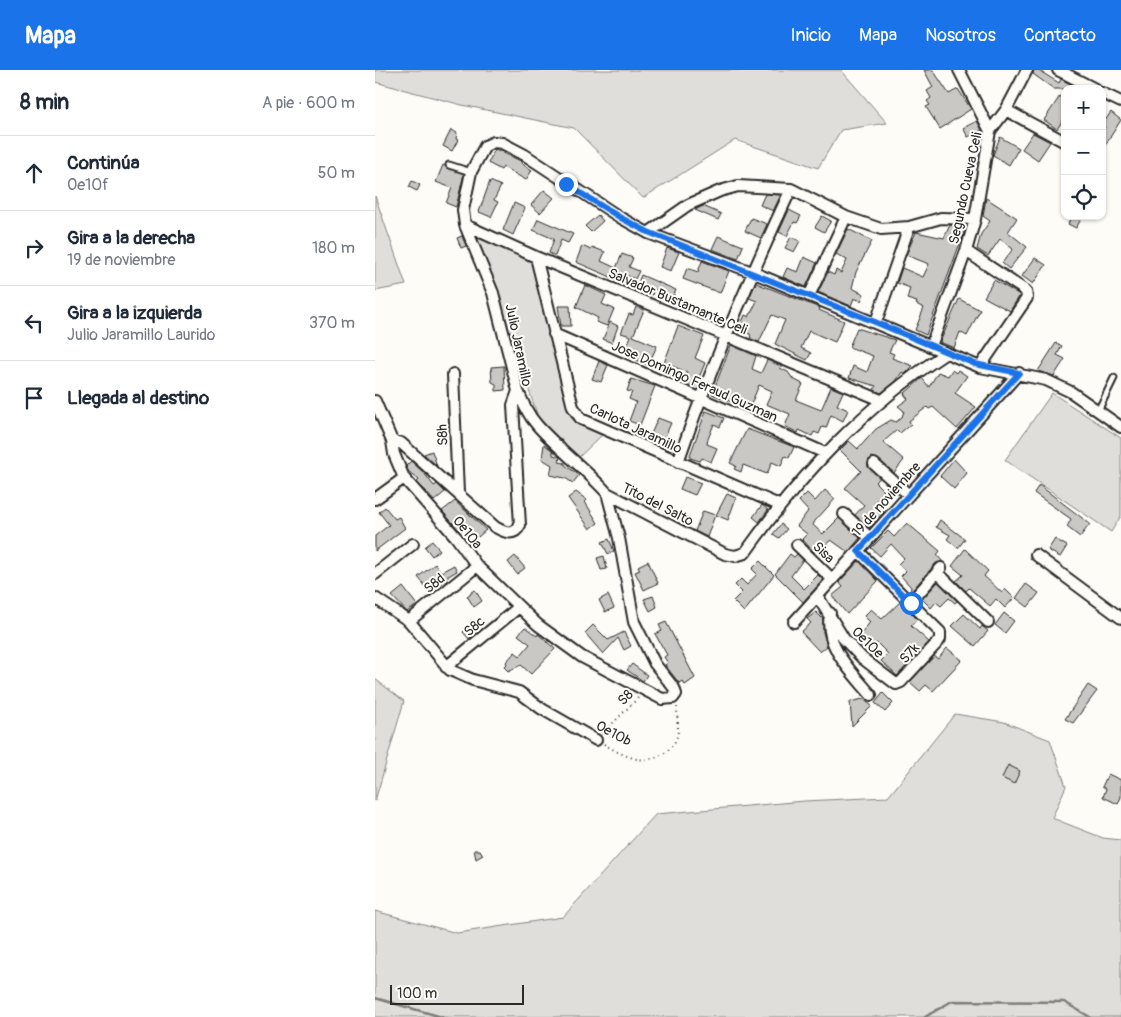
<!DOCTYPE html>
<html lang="es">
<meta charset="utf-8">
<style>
:root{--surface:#fff;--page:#f6f6f7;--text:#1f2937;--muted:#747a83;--line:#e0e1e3;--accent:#1a73e8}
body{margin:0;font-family:Pangolin,sans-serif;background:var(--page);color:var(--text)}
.controls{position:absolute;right:15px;top:15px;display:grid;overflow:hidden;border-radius:10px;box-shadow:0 1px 4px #0004}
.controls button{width:45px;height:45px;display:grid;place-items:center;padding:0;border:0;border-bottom:1px solid var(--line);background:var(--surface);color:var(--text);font:25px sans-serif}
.scale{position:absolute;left:15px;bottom:12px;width:134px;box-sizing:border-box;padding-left:5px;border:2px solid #2b2b2b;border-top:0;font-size:14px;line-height:18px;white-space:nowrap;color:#2b2b2b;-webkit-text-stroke:4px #fdfcf7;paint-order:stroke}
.stop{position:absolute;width:15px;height:15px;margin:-11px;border:4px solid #1a73e8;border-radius:50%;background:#fff}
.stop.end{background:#1a73e8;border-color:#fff;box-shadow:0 1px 5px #0008}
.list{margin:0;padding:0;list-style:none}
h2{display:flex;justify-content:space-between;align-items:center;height:65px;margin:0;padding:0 20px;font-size:21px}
h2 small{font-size:16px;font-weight:400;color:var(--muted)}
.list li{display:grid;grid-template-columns:32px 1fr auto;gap:15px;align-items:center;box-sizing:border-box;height:75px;padding:0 20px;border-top:1px solid var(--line)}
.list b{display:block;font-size:19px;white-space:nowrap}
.list p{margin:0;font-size:16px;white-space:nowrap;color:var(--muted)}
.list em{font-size:16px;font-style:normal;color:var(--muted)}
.icon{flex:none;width:28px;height:28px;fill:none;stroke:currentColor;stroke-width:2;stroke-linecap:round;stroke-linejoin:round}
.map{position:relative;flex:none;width:746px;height:947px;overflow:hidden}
header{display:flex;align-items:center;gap:30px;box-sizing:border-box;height:70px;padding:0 25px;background:var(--accent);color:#fff}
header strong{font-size:24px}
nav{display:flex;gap:28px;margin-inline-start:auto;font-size:18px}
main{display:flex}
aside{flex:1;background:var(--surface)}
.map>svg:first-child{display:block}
.green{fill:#dfdeda;stroke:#858482}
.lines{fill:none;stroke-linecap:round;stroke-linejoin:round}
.stream{stroke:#7e7d7b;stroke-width:2.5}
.building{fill:#c9c8c4;stroke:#2b2b2b}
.lane-casing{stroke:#2b2b2b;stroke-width:9}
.street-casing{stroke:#2b2b2b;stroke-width:14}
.path{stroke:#2b2b2b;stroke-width:2;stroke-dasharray:1 4;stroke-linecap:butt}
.lane{stroke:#fdfcf7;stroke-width:5}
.street{stroke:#fdfcf7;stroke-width:10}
.route{stroke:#1a73e8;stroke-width:6}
.labels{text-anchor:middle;stroke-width:4;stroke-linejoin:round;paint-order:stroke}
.street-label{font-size:14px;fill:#2b2b2b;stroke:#fdfcf7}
</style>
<header>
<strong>Mapa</strong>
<nav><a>Inicio</a><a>Mapa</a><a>Nosotros</a><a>Contacto</a></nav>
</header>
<main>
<aside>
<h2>8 min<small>A pie · 600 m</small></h2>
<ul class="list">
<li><svg class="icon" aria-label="ahead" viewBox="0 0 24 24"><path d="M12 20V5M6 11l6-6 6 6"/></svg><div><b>Continúa</b><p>Oe10f</p></div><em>50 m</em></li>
<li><svg class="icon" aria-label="right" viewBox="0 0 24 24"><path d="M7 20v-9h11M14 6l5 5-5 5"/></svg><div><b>Gira a la derecha</b><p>19 de noviembre</p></div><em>180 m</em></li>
<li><svg class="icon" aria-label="left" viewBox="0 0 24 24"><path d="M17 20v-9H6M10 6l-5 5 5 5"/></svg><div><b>Gira a la izquierda</b><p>Julio Jaramillo Laurido</p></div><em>370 m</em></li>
<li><svg class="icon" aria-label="arrive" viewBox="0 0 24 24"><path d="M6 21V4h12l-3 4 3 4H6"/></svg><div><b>Llegada al destino</b></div></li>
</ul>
</aside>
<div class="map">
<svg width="746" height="947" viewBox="0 0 746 947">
<rect width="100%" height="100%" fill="#fdfcf7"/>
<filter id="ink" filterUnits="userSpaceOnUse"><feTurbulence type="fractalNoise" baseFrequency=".02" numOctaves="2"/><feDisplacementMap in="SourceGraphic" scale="10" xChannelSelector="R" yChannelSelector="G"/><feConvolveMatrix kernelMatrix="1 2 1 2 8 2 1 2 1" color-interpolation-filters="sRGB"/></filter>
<g filter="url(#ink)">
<!-- green -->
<path class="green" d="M0,0H466L512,53L466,60L443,98L360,70L268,128L199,58L87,35L0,12Z
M0,126L31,215L0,221Z
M102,166L158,191L174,265L197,349L227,365L203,388L164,350Z
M677,323L746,368V446L736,462L630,390Z
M0,609L29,631L0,731Z
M580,644L629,652L675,670L691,716L677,748L728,768L746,770V947H0V841L82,863L188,847L281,744L429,731L513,727Z"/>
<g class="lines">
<!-- stream -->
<path class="stream" d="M0,928L67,947
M550,947L577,931L689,932L715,947"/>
</g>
<!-- building -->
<path class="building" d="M549,0H558L574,24L583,19L596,39L565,59L551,37L555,35L552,31L556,28L552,21L558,17Z
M659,0H663L684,13L686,9L704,19H679L658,4Z
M685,26L690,30V47L682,59L669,50Z
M736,42L746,50L727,80V61L730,57L727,55Z
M602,51L607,60L593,67L588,58Z
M76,60L82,63L81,69L83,70L77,81L68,76Z
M658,63L675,72L663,90L647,79Z
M625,67L644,78L634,95L618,85Z
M120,79L148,92L147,94L157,100L151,110L128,97L126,100L113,93Z
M68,95L89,104L81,137L71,133L77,118L61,112Z
M37,111L45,115L42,121L34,117Z
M115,111L126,116L119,130L123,132L116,147L104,142Z
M169,120L179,128L165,143L156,135Z
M390,124L406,125L398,141L385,135Z
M611,128L642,148L633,162L652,177L634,199L627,193L638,179L625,169L613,186L602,179L606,164L615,151L608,146Z
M139,133L150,138L138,165L128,160Z
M328,136L346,144L343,150L320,140Z
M414,140L426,146L422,153L419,152L412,166L404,162Z
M223,145L228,151L216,162L210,156Z
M447,146L456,151L449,162L440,157Z
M697,146H708L701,158L693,154Z
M376,148L392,154L386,168L370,161Z
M163,149L198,164L193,173L186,170L180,186L174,183L179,169L158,160Z
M575,155L591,157L551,265L540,260L549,238L541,234L542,232L532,229L535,218L522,213L527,198L548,207L554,194L531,185L541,162L569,168Z
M473,159L497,171L481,202L477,218L489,224L486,231L479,228L476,236L443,222L453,202L459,205L461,200L466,203L472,190L461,184Z
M87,166L91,176L86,178L82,168Z
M343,166L368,176L363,189L337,179Z
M416,167L425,171L419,182L410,178Z
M207,176L216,180L217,177L230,182L226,191L241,198L247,184L258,188L254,197L264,201L260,209L246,203L243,210L201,192Z
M292,178L304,182L296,201L285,197Z
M429,187L442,193L431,217L408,207L412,198L423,202Z
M660,188L671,195L658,214L647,206Z
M327,191L354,201L345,223L308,209L312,198L323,202Z
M266,205L301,220L298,227L279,219L277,225L261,218Z
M619,210L645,225L635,241L609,227Z
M381,213L445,238L444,240L469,251L460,272L434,261L426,278L436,283L432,290L400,274L410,250L397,245L384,272L376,269L375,264L364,259L370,245L374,247L382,231L374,228Z
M210,215L231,225L227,234L239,239L232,256L221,252L223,248L201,237Z
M305,228L313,231L310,239L302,235Z
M584,229L605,240L592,266L585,262L579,278L565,272Z
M183,236H195L196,256H186Z
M261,237L269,240L258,266L282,276L273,295L257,288L259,284L250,280L256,266L246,263L254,244L258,245Z
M235,252L243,256L237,273L228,269Z
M303,256L329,266L320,288L330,293L320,317L308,312L312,302L289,293Z
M482,258L520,270L514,282L519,284L517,288L538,296L530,304L527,302L521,311L506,323L499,320L501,316L474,308L478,296L492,302L498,286L474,277Z
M681,273L687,276L682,285L690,289L679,306L663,301Z
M356,275L381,286L377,299L386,303L392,290L406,296L405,298L413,302L418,309L428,314L421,330L446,340L456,317L468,322L462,335L473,340L468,351L456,345L451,358L447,357L444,364L439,362L437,366L424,360L423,363L410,356L415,344L391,334L397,321L384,315L374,339L337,324Z
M224,291L233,295L226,312L217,309Z
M129,296L130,320L121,321V314L117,312L116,297Z
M577,300L581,303L583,300L592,306L580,323L601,337L582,359L558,337L554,339L552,337L534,351L536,354L525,363L522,360L508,372L529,390L519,403L503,389L497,387L494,390L493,397L505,408L500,412L510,422L499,433L509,442L494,458L480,445L489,435L470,418L486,401L465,380L474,371L483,379L501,359L516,350L521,352L527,347L529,341L523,336L533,329L529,324L547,308L554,317L563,302L573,306Z
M256,309L280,316L265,355L254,351L261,332L254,329L257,322L252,321Z
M331,341L349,348L345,357L339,354L333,369L332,374L342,378L336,392L327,388L325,391L315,388V385Z
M283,348L296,353L289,369L302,374L299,382L273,371Z
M372,359L419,377L414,388L410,386L406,396L397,392L392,404L368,395L366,402L359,399L361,396L355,393Z
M169,374L178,381V385L185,387L184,392L190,393V395L204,405L198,413L190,408L175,405L177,395L167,389Z
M57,381L62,396L49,384Z
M579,389L592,403L579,419L565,406Z
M36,391L49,403L59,416L62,414L70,422L59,431L42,412L44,410L33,401L31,396Z
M310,407L326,413L320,425L305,419Z
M664,415L715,454L705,467L692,457L696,449L659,423Z
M450,420L460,429L440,451L438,455L448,464L464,448L485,468L473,482L456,470L450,475L448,473L439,482L427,469L432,464L422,456L433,441L424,431L432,423L440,431Z
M201,422L212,430L210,432L223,453L215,459L193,428Z
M352,424L361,428L353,450L341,445Z
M80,431L111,460L103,467L93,457L84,460L67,441Z
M387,435L393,440L384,452L378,447Z
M10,437L20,449L24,447L30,458L0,481V466L14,455L4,442Z
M328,441L340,445L332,467L320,461Z
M565,450L590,469L583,478L572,469L575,465L561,457Z
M532,453L565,481L562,485L568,492L561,493L535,523L536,517L526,506L531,501L523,494L529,488L516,474L505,486L496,478L513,461L519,467Z
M406,454L412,459L404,468L398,464Z
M234,469L239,481L233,484L227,472Z
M680,469L692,476L685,487L673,480Z
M57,471L65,480L57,486L50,477Z
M590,479L613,501L609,506L627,523L630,519L639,528L630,538L621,529L615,536L594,518L591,521L581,511L588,505L577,496Z
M415,484L419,487L422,484L428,490L416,506L429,519L443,505L448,510L428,532L400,504Z
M140,486L150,498L142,504L133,492Z
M229,486L232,499L226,500L222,488Z
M273,491L283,513L269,520L260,502L265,500L263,496Z
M385,491L399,505L369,542L358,531L367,522L360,515L366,509L372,515L382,504L377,499Z
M484,491L503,511L472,544L457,526L468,517L464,512Z
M60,494L66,502L79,495L82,501L70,508L72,510L55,522L43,507Z
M563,512L582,531L580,533L574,528L566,536L561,532L556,538L547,529Z
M651,514L664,523L653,537L641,528Z
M28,517L42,535L32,542L17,526Z
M100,520L107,531L99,537L92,526Z
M233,525L239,538L230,542L224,530Z
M278,526L282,537L275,541L269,529Z
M525,532L542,549L536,556L554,572L522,606L506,591L513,584L502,573L495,579L483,568L495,552L489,546L496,539L507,549Z
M441,542L448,549V562L452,576L445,582L426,562L436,553L432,549Z
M629,543L639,551L630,563L620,555Z
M589,544L605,559L607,556L613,561L600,576L577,556Z
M291,552L320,608L310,615L307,611L304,613L290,595L293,593L289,587L292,585L280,564L287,561L284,555Z
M96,555L102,562L94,569L88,562Z
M218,555L233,570L249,562L256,576L249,580L243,568L228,584L210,563Z
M150,557L162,566L163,564L180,579L156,604L146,595L133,601L129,597L132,594L131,592L140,582L145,586L155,574L143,565Z
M572,578L587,590L558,621L551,615L545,621L535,612L559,586L563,589Z
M257,594L272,605L268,611L252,600Z
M713,615L722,621L698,653L690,649Z
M508,623L518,633L510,642L500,633Z
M488,629L497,636L477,656L475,632Z
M633,695L645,701L639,714L627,708Z
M733,704L746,710V727L743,734L728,727L731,719L727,717Z
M99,780H105L108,785L101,789Z"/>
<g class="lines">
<!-- lane casing -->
<g class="lane-casing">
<path id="lane" d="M74,95L96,102
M723,341L739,308"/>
</g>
<!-- street casing -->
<g class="street-casing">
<path id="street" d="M584,0L615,61
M683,0L720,19
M727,23L746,32
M631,40L690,72
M90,155L161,187L506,330
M273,163L313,135L345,121L363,116L416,119L471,147L506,159L534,157L566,148L600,149
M591,181L651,221L652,228L605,297
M161,187L198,337L206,349L404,435
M434,226L471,147
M501,252L534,157
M179,264L450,383
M556,276L591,181L600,149L615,61L631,40L652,0
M78,304L83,423
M143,321C148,333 153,345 162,355C183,379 210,398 232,423L350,484L360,486L370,483C427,403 489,337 571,283
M0,331L17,371
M303,392C335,298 374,209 416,119
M499,394L534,425
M232,423L244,468L259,552L280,594L299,618L301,624L298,628L287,629L207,587L163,555L102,496L81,467L29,408L19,384L17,371L26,373L120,457C129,462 139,467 145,455L138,335L143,321L118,223L90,155L88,140L96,102L110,76L119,72L127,73L150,85L246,148L273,163L377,202L605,297L671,310L696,322L746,357
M0,429L29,408
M469,444L495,468
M422,475L457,509
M661,485L746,548
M562,502L613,552
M0,504L38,474
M443,527L469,569L487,588L521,614L526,612L563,572L565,569V562L483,481
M0,528L34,551L75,600L98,610L144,622L167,639L221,670
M535,533L566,498
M455,543C449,577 476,601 496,625
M34,551L102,496
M419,552L644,303
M71,597L144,537"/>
</g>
<!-- path -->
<path class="path" d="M227,664L264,627
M229,674C238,680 248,685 258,688C277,694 301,682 303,661C303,654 302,645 302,637"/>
<!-- lane -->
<use href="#lane" class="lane"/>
<!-- street -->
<use href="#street" class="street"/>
</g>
</g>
<g class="lines" filter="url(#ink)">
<!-- route -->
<path class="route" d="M191,114L246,148L273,162L500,252L600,294L644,303L483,481L536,533"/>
</g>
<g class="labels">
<!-- street labels -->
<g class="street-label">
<text transform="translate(590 118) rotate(-78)" y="5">Segundo Cueva Celi</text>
<text transform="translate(303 231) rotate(23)" y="5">Salvador Bustamante Celi</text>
<text transform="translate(144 275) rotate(78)" y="5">Julio Jaramillo</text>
<text transform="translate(320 311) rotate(24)" y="5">Jose Domingo Feraud Guzman</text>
<text transform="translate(261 358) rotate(25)" y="5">Carlota Jaramillo</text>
<text transform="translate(67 365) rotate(-93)" y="5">S8h</text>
<text transform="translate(511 429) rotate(-48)" y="5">19 de noviembre</text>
<text transform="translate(283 434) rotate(27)" y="5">Tito del Salto</text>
<text transform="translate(93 462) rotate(51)" y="5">Oe10a</text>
<text transform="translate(449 482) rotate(44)" y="5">Sisa</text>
<text transform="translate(59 513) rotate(-39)" y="5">S8d</text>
<text transform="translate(99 556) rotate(-40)" y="5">S8c</text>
<text transform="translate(493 572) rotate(44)" y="5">Oe10e</text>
<text transform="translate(534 583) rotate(-48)" y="5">S7k</text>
<text transform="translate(250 627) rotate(-45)" y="5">S8</text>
<text transform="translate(239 663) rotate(28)" y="5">Oe10b</text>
</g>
</g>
</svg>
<div class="controls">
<button>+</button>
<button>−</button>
<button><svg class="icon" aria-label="locate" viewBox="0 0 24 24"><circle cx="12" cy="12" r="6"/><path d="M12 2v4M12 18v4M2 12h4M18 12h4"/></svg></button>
</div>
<div class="scale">100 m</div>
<div class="stop" style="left:536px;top:533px"></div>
<div class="stop end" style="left:191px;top:114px"></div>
</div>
</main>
